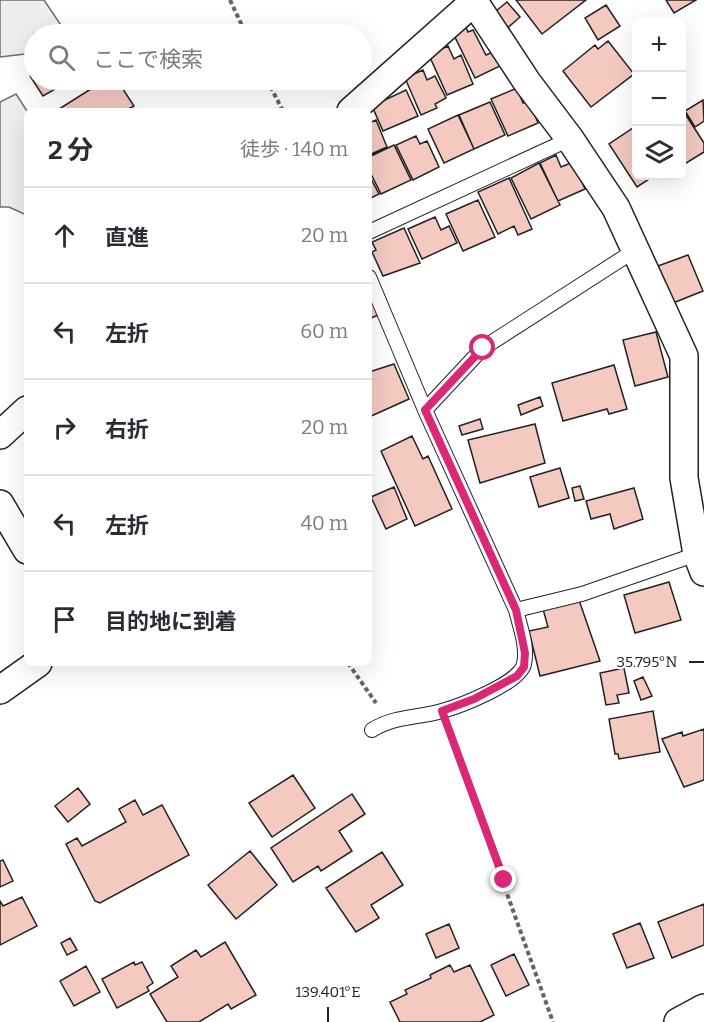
<!DOCTYPE html>
<html lang="ja">
<meta charset="utf-8">
<style>
:root{--surface:#fff;--page:#f2f2f3;--text:#2b2b33;--muted:#7c7c81;--line:#e1e1e2}
body{margin:0;font-family:Bitter,"Noto Sans JP",serif;background:var(--page);color:var(--text)}
.controls{position:absolute;right:18px;top:18px;display:grid;overflow:hidden;border-radius:9px;box-shadow:0 6px 24px #0002}
.controls button{width:54px;height:54px;display:grid;place-items:center;padding:0;border:0;border-bottom:2px solid var(--line);background:var(--surface);color:var(--text);font:30px sans-serif}
.stop{position:absolute;width:18px;height:18px;margin:-14px;border:4px solid #db2777;border-radius:50%;background:#fff}
.stop.end{background:#db2777;border-color:#fff;box-shadow:0 2px 6px #0008}
.list{margin:0;padding:0;list-style:none}
h2{display:flex;justify-content:space-between;align-items:center;height:78px;margin:0;padding:0 24px;font-size:26px}
h2 small{font-size:20px;font-weight:400;color:var(--muted)}
.list li{display:grid;grid-template-columns:39px 1fr auto;gap:18px;align-items:center;box-sizing:border-box;height:96px;padding:0 24px;border-top:2px solid var(--line)}
.list b{display:block;font-size:22px;white-space:nowrap}
.list em{font-size:20px;font-style:normal;color:var(--muted)}
.icon{flex:none;width:33px;height:33px;fill:none;stroke:currentColor;stroke-width:2;stroke-linecap:round;stroke-linejoin:round}
.map{position:relative;flex:none;width:704px;height:1022px;overflow:hidden}
.search{position:absolute;background:var(--surface);box-shadow:0 6px 24px #0002;left:24px;top:24px;width:348px;height:66px;display:flex;align-items:center;gap:15px;box-sizing:border-box;padding:0 21px;border-radius:33px;color:var(--muted);font-size:22px}
.panel{position:absolute;background:var(--surface);box-shadow:0 6px 24px #0002;left:24px;top:108px;width:348px;height:558px;border-radius:9px}
.map>svg:first-child{display:block}
.green{fill:#eee;stroke:#6f6f6f;stroke-width:1.5}
.building{fill:#f3c9c0;stroke:#222;stroke-width:1.5}
.lines{fill:none;stroke-linecap:round;stroke-linejoin:round}
.lane-casing{stroke:#222;stroke-width:16}
.street-casing{stroke:#222;stroke-width:30}
.path{stroke:#646464;stroke-width:4;stroke-dasharray:4.5 3;stroke-linecap:butt}
.lane{stroke:#fff;stroke-width:14}
.street{stroke:#fff;stroke-width:27}
.route{stroke:#db2777;stroke-width:8}
.ticks{fill:none;stroke:#222;stroke-width:2}
.ticks-label{font-size:15px;text-anchor:middle;fill:#222;stroke:#fff;stroke-width:4.5;stroke-linejoin:round;paint-order:stroke}
</style>
<div class="map">
<svg width="704" height="1022" viewBox="0 0 704 1022">
<rect width="100%" height="100%" fill="#fff"/>
<!-- green -->
<path class="green" d="M0,0H44L67,34H34V50L25,54L0,57Z
M16,94L27,111V212L24,214L9,207H0V102Z"/>
<!-- building -->
<path class="building" d="M516,0H586L542,34Z
M666,0H696L674,13Z
M507,2L520,17L504,31L491,15Z
M606,5L620,26L598,40L585,18Z
M465,25L468,32L473,30L486,55L493,52L500,66L475,78L452,31Z
M608,41L634,74L591,107L563,71L595,45L598,49Z
M448,46L454,59L461,55L473,84L447,95L429,55Z
M423,70L427,80L435,76L446,98L435,104L437,108L421,115L405,78Z
M34,73V80H71L43,96L30,76Z
M105,80H117L134,106L125,111H60L59,109Z
M517,88L523,103H530L538,123L508,136L491,99Z
M406,90L418,116L383,131L372,106Z
M703,100L704,121L695,127L685,111Z
M490,102L505,135L474,149L459,115Z
M682,109L704,143V152L683,165Z
M458,115L474,149L444,163L428,129Z
M376,120L387,147L369,155V123Z
M636,126V176H654L637,187L609,144Z
M416,136L420,144L427,141L439,167L413,180L396,145Z
M394,145L411,180L381,194L369,170V157Z
M556,155L561,167L573,162L585,189L558,201L540,163Z
M539,163L560,205L531,219L511,178Z
M369,175L379,194L369,199Z
M509,178L532,229L518,235L514,226L498,234L478,192Z
M478,200L495,237L463,251L446,214Z
M435,217L441,230L449,226L457,243L422,259L408,229Z
M404,228L420,263L383,276L372,252L376,250L372,242Z
M688,255L703,291L673,303L658,266Z
M369,293L378,315L369,319Z
M656,332L668,377L635,386L623,340Z
M394,364L409,399L369,417V372Z
M614,365L627,409L609,414L607,409L563,421L552,383Z
M540,397L543,406L521,415L518,405Z
M480,419L483,429L462,435L459,426Z
M535,424L545,463L480,483L468,440Z
M412,436L423,459L428,456L452,509L415,526L381,451Z
M560,468L569,498L539,507L530,477Z
M580,486L584,499L575,501L572,488Z
M394,487L407,519L386,529L371,497Z
M634,488L643,519L614,529L610,514L591,519L586,501Z
M669,582L681,620L635,633L624,595Z
M579,600L600,661L540,676L529,631L548,627L543,609Z
M624,668L629,693L617,695L619,703L606,705L600,673Z
M643,677L652,696L641,700L634,681Z
M653,711L660,752L619,759L618,754H615L609,719Z
M704,729V780L684,787L662,739L682,732L683,736Z
M293,775L315,808L272,837L249,803Z
M78,788L90,804L68,822L55,806Z
M352,794L365,814L339,831L352,851L321,871L318,866L293,882L271,848Z
M135,800L143,815L162,805L189,855L100,903L95,901L66,844L77,838L82,846L126,822L119,809Z
M250,851L277,885L236,919L208,885Z
M382,852L403,885L371,905L379,918L356,932L326,888Z
M3,860L13,881L0,887V861Z
M22,897L37,926L0,945V901L3,906Z
M704,904V945L672,958L658,922Z
M640,923L654,958L627,968L613,934Z
M449,924L459,948L436,958L426,934Z
M70,938L77,950L67,955L61,943Z
M225,942L256,995L231,1009L228,1004L199,1022H167L150,994L178,977L171,966L196,950L201,957Z
M514,954L529,985L506,996L491,965Z
M134,962L135,965L142,962L153,983L147,987L149,991L117,1008L102,979Z
M450,965L454,972L470,965L494,1015L480,1022H400L390,1002L407,994L405,990L431,978L430,975Z
M86,966L100,992L74,1006L60,981Z"/>
<g class="lines">
<!-- lane casing -->
<g class="lane-casing">
<path id="lane" d="M369,232L570,139
M369,277L425,410L516,610
M425,410L483,348L637,249
M372,730C394,716 418,718 442,711C460,706 520,683 524,664C528,647 520,627 516,610L582,594L697,554"/>
</g>
<!-- street casing -->
<g class="street-casing">
<path id="street" d="M473,0L527,82L570,139L616,208L684,356V478L697,554L704,572
M351,111L476,0
M0,435L27,410
M0,504L27,550
M0,690L38,663
M678,1022L704,1008"/>
</g>
<!-- path -->
<path class="path" d="M230,0L246,34
M267,80L283,111
M348,663L376,703
M449,732L553,1022"/>
<!-- lane -->
<use href="#lane" class="lane"/>
<!-- street -->
<use href="#street" class="street"/>
</g>
<g class="lines">
<!-- route -->
<path class="route" d="M483,348L425,410L516,610L525,653L524,667L517,676L474,699L442,711L504,880"/>
</g>
<!-- ticks -->
<path class="ticks" d="M689,662H704M328,1007V1022"/>
<g class="ticks-label">
<text x="647" y="667">35.795°N</text>
<text x="328" y="997">139.401°E</text>
</g>
</svg>
<div class="controls">
<button>+</button>
<button>−</button>
<button><svg class="icon" aria-label="layers" viewBox="0 0 24 24"><path d="M12 4l9 5-9 5-9-5zM3 14l9 5 9-5"/></svg></button>
</div>
<div class="stop" style="left:483px;top:348px"></div>
<div class="stop end" style="left:504px;top:880px"></div>
<div class="search"><svg class="icon" aria-label="search" viewBox="0 0 24 24"><circle cx="10" cy="10" r="6"/><path d="M15 15l6 6"/></svg>ここで検索</div>
<section class="panel">
<h2>2 分<small>徒歩 · 140 m</small></h2>
<ul class="list">
<li><svg class="icon" aria-label="ahead" viewBox="0 0 24 24"><path d="M12 20V5M6 11l6-6 6 6"/></svg><div><b>直進</b></div><em>20 m</em></li>
<li><svg class="icon" aria-label="left" viewBox="0 0 24 24"><path d="M17 20v-9H6M10 6l-5 5 5 5"/></svg><div><b>左折</b></div><em>60 m</em></li>
<li><svg class="icon" aria-label="right" viewBox="0 0 24 24"><path d="M7 20v-9h11M14 6l5 5-5 5"/></svg><div><b>右折</b></div><em>20 m</em></li>
<li><svg class="icon" aria-label="left" viewBox="0 0 24 24"><path d="M17 20v-9H6M10 6l-5 5 5 5"/></svg><div><b>左折</b></div><em>40 m</em></li>
<li><svg class="icon" aria-label="arrive" viewBox="0 0 24 24"><path d="M6 21V4h12l-3 4 3 4H6"/></svg><div><b>目的地に到着</b></div></li>
</ul>
</section>
</div>
